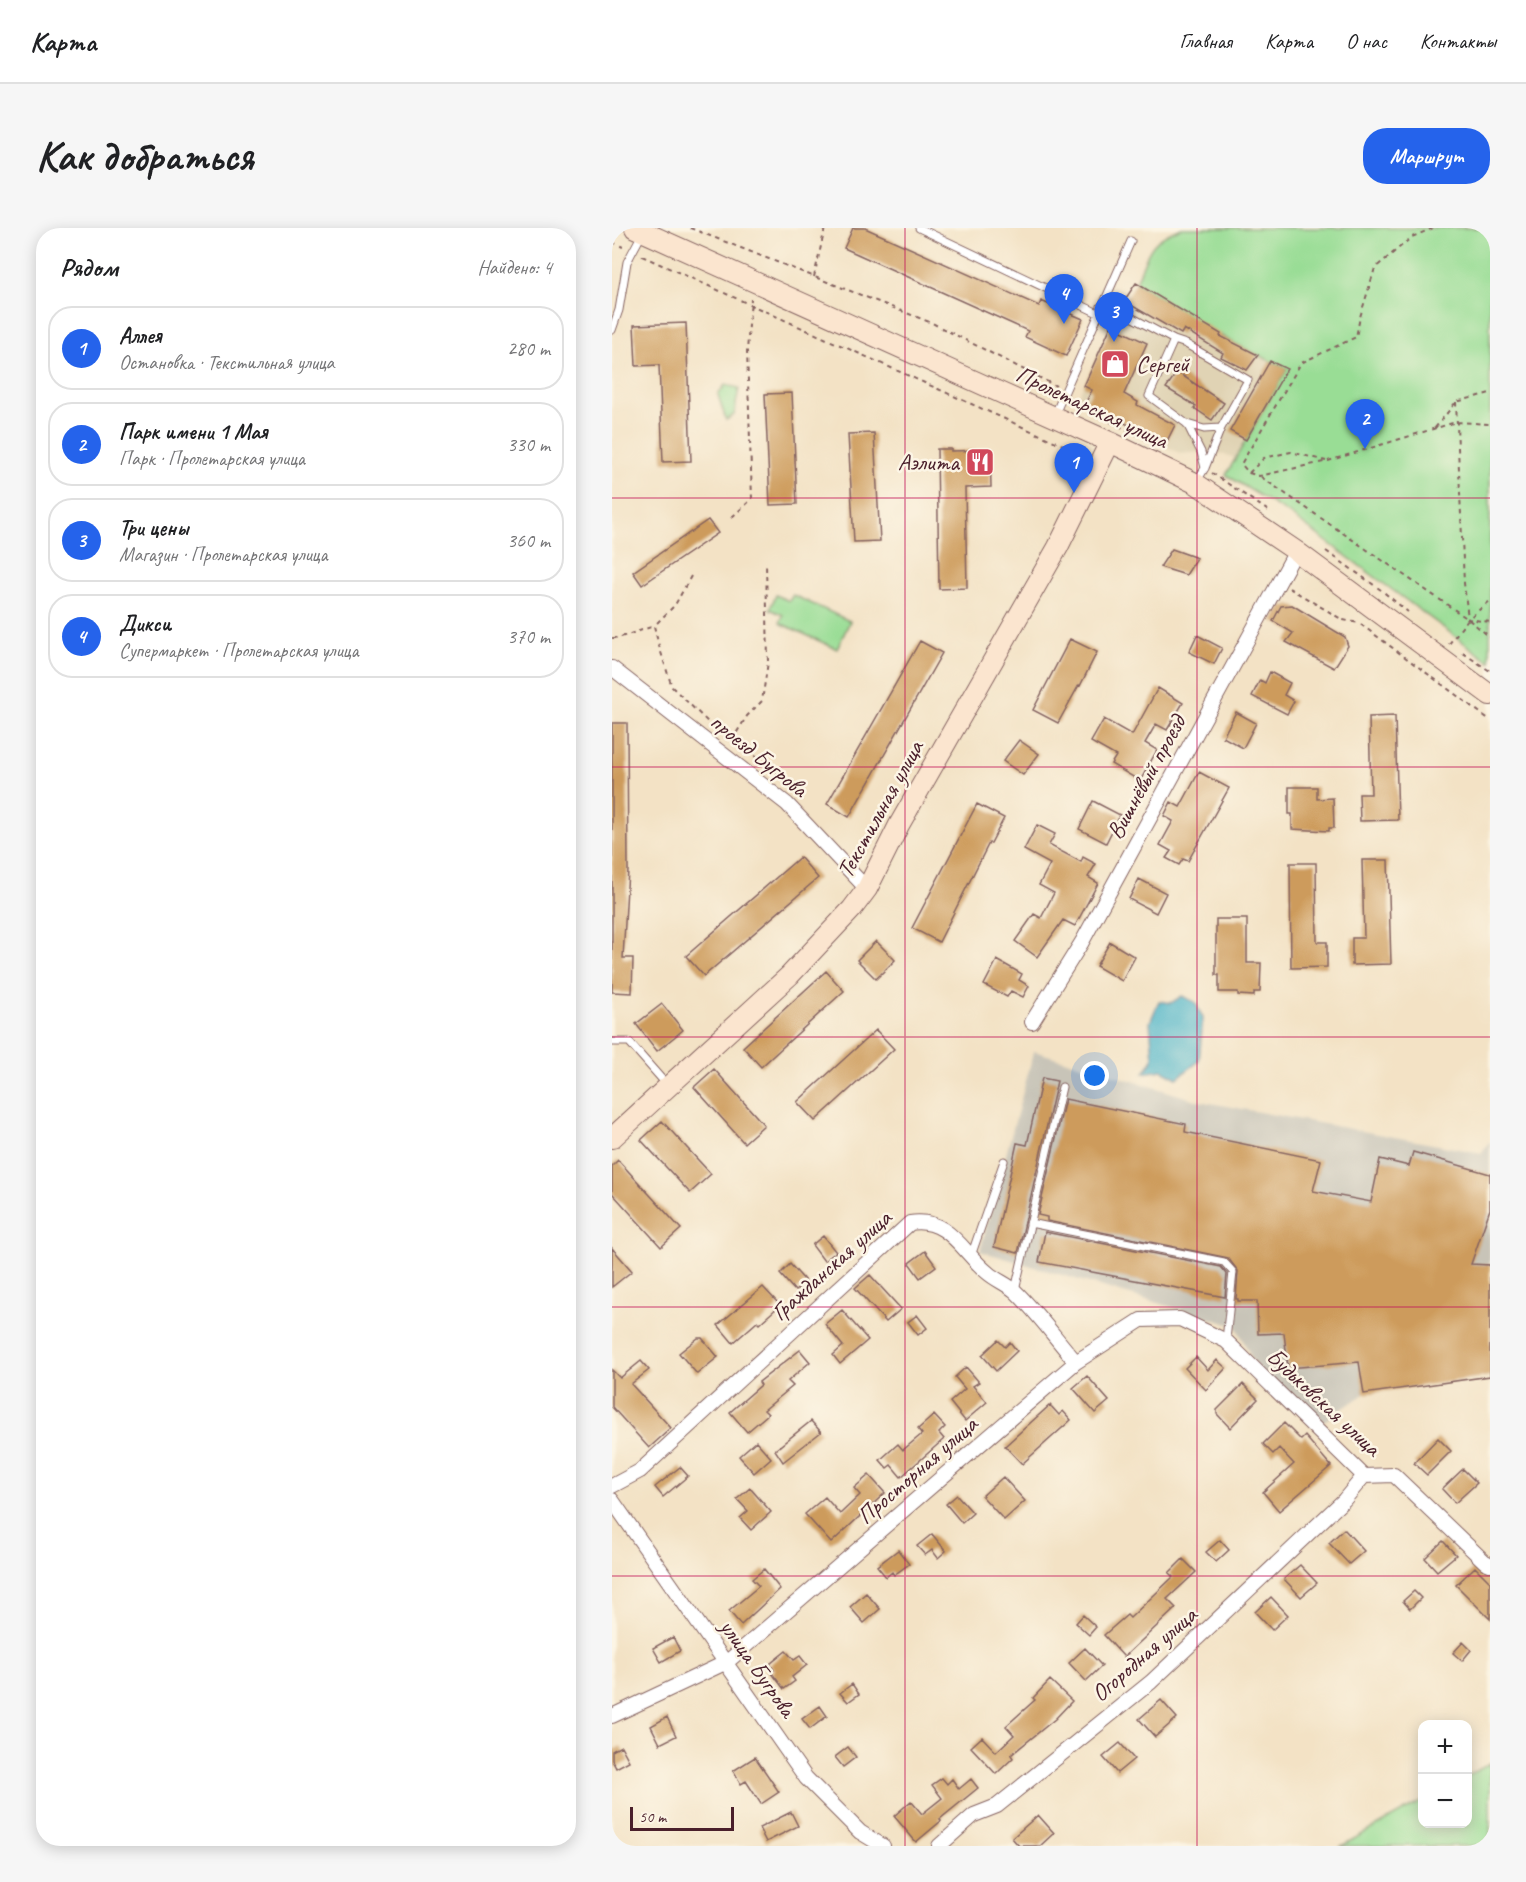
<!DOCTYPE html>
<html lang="ru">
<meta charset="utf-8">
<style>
:root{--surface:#fff;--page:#f6f6f6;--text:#202124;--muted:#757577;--line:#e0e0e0;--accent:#2563eb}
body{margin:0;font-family:Caveat,sans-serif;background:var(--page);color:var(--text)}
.controls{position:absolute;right:18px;bottom:18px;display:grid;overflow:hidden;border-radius:12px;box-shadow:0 3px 15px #0003}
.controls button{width:54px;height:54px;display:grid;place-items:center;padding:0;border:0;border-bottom:2px solid var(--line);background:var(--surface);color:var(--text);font:30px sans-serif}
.scale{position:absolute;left:18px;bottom:15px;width:104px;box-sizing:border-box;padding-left:6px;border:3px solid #4a1f2b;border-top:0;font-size:16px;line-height:21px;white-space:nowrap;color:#4a1f2b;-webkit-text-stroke:4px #fcf5e5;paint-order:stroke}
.you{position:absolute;left:483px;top:848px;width:21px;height:21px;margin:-15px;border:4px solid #fff;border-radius:50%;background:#1a73e8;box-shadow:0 0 0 9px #1a73e833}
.badge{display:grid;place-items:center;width:39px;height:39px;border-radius:50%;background:var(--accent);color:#fff;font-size:20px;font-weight:700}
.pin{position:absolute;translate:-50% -50px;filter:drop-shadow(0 2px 3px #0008)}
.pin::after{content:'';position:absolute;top:32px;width:21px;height:18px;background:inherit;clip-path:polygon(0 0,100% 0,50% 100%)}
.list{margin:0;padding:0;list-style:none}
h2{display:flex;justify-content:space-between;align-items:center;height:78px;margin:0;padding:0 24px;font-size:26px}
h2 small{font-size:20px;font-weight:400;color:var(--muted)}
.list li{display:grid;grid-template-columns:39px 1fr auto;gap:18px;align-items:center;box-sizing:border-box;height:84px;margin:0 12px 12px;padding:0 12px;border:2px solid var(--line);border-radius:24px}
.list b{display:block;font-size:22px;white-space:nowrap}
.list p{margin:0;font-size:20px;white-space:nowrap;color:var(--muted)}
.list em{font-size:20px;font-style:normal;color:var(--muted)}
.map{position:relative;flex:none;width:878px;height:1618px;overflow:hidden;border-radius:24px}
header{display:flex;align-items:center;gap:36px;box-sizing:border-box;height:84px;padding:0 30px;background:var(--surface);border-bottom:2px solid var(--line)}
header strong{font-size:28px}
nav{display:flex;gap:33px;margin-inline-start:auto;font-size:21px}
.intro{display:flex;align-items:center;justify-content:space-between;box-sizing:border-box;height:144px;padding:0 36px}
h1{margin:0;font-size:42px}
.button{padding:15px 27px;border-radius:24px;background:var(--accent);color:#fff;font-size:21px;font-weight:700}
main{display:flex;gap:36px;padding:0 36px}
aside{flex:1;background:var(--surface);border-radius:24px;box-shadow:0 3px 15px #0003}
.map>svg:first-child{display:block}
.built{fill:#e0d3b4}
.industrial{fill:#c8c4b8}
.green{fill:#99dd95;stroke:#727e60;stroke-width:1.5}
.water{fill:#48b2c7;stroke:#496879;stroke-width:1.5}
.building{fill:#cd9b5b}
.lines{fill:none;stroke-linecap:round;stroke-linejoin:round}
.lane-casing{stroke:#856361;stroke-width:9}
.street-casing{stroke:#856361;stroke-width:16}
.secondary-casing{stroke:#856361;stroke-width:22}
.path{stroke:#856361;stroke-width:2;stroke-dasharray:4.5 4.5;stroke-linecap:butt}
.lane{stroke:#fff;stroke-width:7}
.street{stroke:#fff;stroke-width:14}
.secondary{stroke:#fbe5cf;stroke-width:20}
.grid{fill:none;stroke:#c2185b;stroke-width:1.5;stroke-opacity:0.55}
.labels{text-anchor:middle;stroke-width:5;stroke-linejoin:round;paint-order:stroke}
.poi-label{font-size:24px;fill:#4a1f2b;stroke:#fcf5e5;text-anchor:start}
.street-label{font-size:24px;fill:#4a1f2b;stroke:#fcf5e5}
</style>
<header>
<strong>Карта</strong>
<nav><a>Главная</a><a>Карта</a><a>О нас</a><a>Контакты</a></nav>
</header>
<div class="intro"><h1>Как добраться</h1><a class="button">Маршрут</a></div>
<main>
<aside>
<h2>Рядом<small>Найдено: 4</small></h2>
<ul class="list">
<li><span class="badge">1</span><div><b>Аллея</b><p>Остановка · Текстильная улица</p></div><em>280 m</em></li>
<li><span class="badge">2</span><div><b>Парк имени 1 Мая</b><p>Парк · Пролетарская улица</p></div><em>330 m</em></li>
<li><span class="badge">3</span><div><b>Три цены</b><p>Магазин · Пролетарская улица</p></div><em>360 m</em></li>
<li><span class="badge">4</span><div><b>Дикси</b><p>Супермаркет · Пролетарская улица</p></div><em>370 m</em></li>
</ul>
</aside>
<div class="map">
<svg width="878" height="1618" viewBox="0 0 878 1618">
<rect width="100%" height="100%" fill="#fcf5e5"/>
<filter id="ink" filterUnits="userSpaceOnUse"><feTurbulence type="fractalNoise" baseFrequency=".0167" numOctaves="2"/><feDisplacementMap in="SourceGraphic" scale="12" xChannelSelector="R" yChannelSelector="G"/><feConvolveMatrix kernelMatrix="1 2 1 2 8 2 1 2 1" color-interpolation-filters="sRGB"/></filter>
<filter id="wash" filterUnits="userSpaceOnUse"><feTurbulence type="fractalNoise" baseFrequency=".008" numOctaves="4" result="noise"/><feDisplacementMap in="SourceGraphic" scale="24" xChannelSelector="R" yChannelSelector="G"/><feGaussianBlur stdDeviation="1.35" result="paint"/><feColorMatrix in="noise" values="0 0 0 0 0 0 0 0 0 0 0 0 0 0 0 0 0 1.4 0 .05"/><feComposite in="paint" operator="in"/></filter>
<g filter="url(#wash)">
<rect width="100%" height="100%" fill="#f3e2c5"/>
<!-- built -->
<path class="built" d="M524,55L618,113L675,141L623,230L600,223L569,226L467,174L466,169L506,82Z"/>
<!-- industrial -->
<path class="industrial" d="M422,823L587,873L869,925L878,913V1148L752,1166L705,1198L643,1137L624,1098L368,1023Z"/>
<!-- green -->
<path class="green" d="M570,0H878V434L676,285L614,247L675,141L618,113L524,55C536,25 536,12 570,0Z
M113,157L127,160L122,187L114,192L106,167Z
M164,367L177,373L181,367L238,393L225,421L168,395L171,387L158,381Z
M878,1535V1618H729L810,1573V1596H856V1548Z"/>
<!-- water -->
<path class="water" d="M570,768L583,774L591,790L587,833L565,850L550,842L532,845L541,831L538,794L547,773L559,775Z"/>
<g id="blocks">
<!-- building -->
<path class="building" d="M241,0H253L427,78L429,73L471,91L454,128L413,109L416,103L232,20Z
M524,55L609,106L608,108L646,127L635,142L609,129L611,125L572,101L569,106L512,73Z
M74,95L79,233L51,234L47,137L24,138L22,97Z
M499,98L535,115L512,166L526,174L525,177L563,197L554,215L473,176L480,162L472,158Z
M658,133L675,141L634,212L618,203Z
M565,144L612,175L600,192L582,180L584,178L554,160Z
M180,165L185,276L158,277L153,166Z
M262,205L268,313L242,314L236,206Z
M325,221H339V223L378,222L379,259L353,260L355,360L327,361Z
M96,292L106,305L30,357L21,344Z
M560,321L585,330L574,347L548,339Z
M680,377L733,409L736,418L722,440L674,414L681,405L661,393L669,378Z
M585,407L610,420L602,436L577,424Z
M458,411L485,424L468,458L467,457L446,495L421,482Z
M308,413L330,425L237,589L215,576Z
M658,444L678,455L672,467L682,473L675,486L640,468L648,452L653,455Z
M546,460L571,475L555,502L544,496L533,515L545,522L528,553L499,536L504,528L479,514L492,491L520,507Z
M624,484L644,495L631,520L611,509Z
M783,488L786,592L748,593L747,566H759L757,489Z
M0,495H15L16,642L11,730H21L20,765L0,764Z
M407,512L427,526L411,547L391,533Z
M587,544L617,560L576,633L571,631L567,637L554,630L559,623L548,617L561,593L552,588L559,574L568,579Z
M677,559H705V571L721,570L722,600H717V603L680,601V586H677Z
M481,573L508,587L494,615L467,601Z
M365,576L392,590L379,615H377L327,714L300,700Z
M425,597L443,606L437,617L469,634L471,629L484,636L476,649L486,655L463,698L451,692L425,729L403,713L422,686L429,690L442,665L427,657L438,636L412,622Z
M188,629L206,650L92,748L74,728Z
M750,632H776L779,736L740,737V710H752Z
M678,635H704L705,714H715V739L679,740Z
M527,651L554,665L544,685L517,671Z
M604,691H635V735H649L648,764H642V768L626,767V764H607V747H604Z
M264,713L283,732L264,751L245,732Z
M498,714L523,729L510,753L484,738Z
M385,732L410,746L407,752L417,758L411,769L399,763L395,769L372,757Z
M214,743L232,763L149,839L131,819Z
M50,776L71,802L45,823L24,796Z
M264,802L282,821L203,893L185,874Z
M102,841L152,897L132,915L82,859Z
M430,850L445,853L406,1025L382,1019L405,915L415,917Z
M453,871L574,896L573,904L709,932L701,963L759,974L768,931L797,938L801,924L878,946V981L859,1036L878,1037V1148L752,1166L747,1134L676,1140L672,1105L646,1106L645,1073H626V1071H624L626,1043L616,1030L435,993V989L426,987Z
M50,893L99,946L78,965L29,912Z
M6,932L69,1001L49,1019L0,965V938Z
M433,1004L609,1039L615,1046L613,1069L427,1034Z
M211,1008L224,1024L212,1033L200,1017Z
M0,1020L20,1043L0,1059Z
M313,1023L324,1038L308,1050L297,1035Z
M178,1036L194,1054L183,1063L168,1046Z
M258,1047L289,1081L274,1094L243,1060Z
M151,1059L166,1075V1079L147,1096L145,1094L121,1115L106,1097Z
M230,1082L256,1112L228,1136L221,1127L231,1118L213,1096Z
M305,1087L315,1100L306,1107L296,1094Z
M86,1110H90L106,1129L85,1146L67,1125Z
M386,1112L393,1119L398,1114L405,1123L384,1143L370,1127Z
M188,1122L198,1134L176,1153L181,1158L152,1182L156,1186L135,1204L118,1184L149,1157L147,1154Z
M584,1129L596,1142L605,1132L614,1140L594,1162L573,1140Z
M29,1133L37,1142L19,1156L59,1200L37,1220L0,1179V1142L8,1150Z
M354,1139L367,1154L361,1158L375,1174L353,1193L338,1174L353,1161L343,1149Z
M475,1148L497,1173L483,1185L461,1160Z
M631,1156L646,1171L618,1200L605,1186V1182Z
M438,1177L447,1187L451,1183L459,1192L410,1236L393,1218Z
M322,1187L333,1199L327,1205L332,1211L289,1249L279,1237L275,1240L268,1232L286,1216L291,1222L310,1206L306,1201Z
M199,1193L209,1204L171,1234L163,1222Z
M672,1195L689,1212L693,1208L719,1238L667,1283L651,1264L682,1236L667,1220L661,1226L651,1216Z
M826,1210L839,1223L815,1247L802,1235Z
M144,1213L159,1230L142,1245L127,1228Z
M68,1239L76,1248L51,1269L43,1259Z
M851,1241L865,1255L843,1275L830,1261Z
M257,1247L273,1265L219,1315L193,1286L213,1269L228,1286L248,1267L242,1260Z
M391,1249L413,1273L392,1292L370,1268Z
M138,1260L159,1284L139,1302L128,1290L136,1283L125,1271Z
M345,1267L361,1285L350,1295L334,1276Z
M732,1301L752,1323L737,1336L717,1315Z
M320,1306L334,1323L326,1330L320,1322L313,1327L305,1318Z
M608,1312L617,1322L604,1334L594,1324Z
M831,1313L844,1327L825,1343L813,1330Z
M286,1322L297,1336L282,1347L280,1344L274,1349L265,1338Z
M571,1331L584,1344L555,1371L564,1380L512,1429L492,1407L515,1387L518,1390L561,1349L557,1345Z
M688,1337L705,1355L689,1369L672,1351Z
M863,1339L878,1354V1391L844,1357Z
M152,1341L168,1361L129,1397L117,1383L147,1358L140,1351Z
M802,1363L809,1370L798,1381L791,1373Z
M254,1365L268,1381L252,1395L238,1379Z
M659,1369L676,1387L660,1402L643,1384Z
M471,1387L484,1399L477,1407L464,1395Z
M61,1409L68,1423L49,1434L41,1420Z
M851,1414L859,1422L850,1433L841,1425Z
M473,1420L490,1438L474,1453L457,1435Z
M174,1423L182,1432L188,1428L195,1437L180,1449L183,1453L172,1461L159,1444L162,1442L158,1436Z
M438,1452L460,1473L443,1491L399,1527L401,1530L384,1546L359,1519L370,1509L384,1524L402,1507L394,1498L423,1472L421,1470Z
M240,1456L247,1466L236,1474L228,1465Z
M549,1472L565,1490L543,1509L527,1491Z
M208,1478L215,1488L198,1501L190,1491Z
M55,1489L64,1508L48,1516L39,1498Z
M508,1515L522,1531L505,1545L491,1529Z
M9,1518L17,1533L4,1540L0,1532V1523Z
M236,1519L244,1529L231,1539L223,1529Z
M143,1529L167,1564L149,1576L134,1553L129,1556L121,1543Z
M330,1550L335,1556L340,1551L347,1561L359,1551L366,1560L328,1591L329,1593L304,1614L282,1588L299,1573L310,1586L330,1570L320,1557Z
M179,1584L186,1598L154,1614L147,1600Z
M426,1587L442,1605L428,1618H407L400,1610Z"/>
</g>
</g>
<g filter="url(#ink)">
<use href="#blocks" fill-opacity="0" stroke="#856361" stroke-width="1.5"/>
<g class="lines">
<!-- lane casing -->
<g class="lane-casing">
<path id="lane" d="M307,0L486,85
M489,78L506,82L562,112L574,116L636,152L609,200L592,201L575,196
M0,102L7,82L15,34L30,6
M562,112L537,168L575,196L589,224L593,240
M443,186L519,13
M585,253L593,240L609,200
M0,814H17L55,857
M418,995L612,1034L621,1044L614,1112
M359,1028L392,933
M403,1062L450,859"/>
</g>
<!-- street casing -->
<g class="street-casing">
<path id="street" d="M0,440L175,576L255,661
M420,794L470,714L684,323
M0,1258L28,1243L298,995C337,989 350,1024 376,1045C384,1052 395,1056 403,1063C424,1083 445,1112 464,1134
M0,1272L194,1550L248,1604L271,1618
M0,1488L115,1434L464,1134L529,1092L568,1091L614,1113L752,1248L782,1247L873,1334L878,1336
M327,1618L362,1587L385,1578L539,1454L732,1272L752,1248"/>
</g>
<!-- secondary casing -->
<g class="secondary-casing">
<path id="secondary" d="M23,0L498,214L583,255L684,323L878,467
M0,910L178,747L240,681L255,661L287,597L446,319L498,214"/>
</g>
<!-- path -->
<path class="path" d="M78,0L320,95L444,158
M821,0L800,9L763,40L748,89L744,109L689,135L629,236L637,245L647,248L716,233L844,194L878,196
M0,14L11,19
M30,28L473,227
M202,49L213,0
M460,171L468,179L550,219
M844,174L852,355L856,391L878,394
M823,200L844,174L878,165
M600,245L658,284
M637,245L652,230L679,224L714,233
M649,249L856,391L878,409
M120,289L140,271L135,123L139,71
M714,323L769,362L796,384
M79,348L63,377L42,398L47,418L60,459L102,500L153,535L188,566L191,572
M677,360L731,392L747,395L878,492
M0,410H6L42,398
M837,416L856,391L878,373
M851,425L878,443
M120,512L135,488L150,473L156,434L154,334"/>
<!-- lane -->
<use href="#lane" class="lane"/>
<!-- street -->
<use href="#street" class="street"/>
<!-- secondary -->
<use href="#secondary" class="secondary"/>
</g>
</g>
<!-- grid -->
<path class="grid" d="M293,0V1618M585,0V1618M0,270H878M0,539H878M0,809H878M0,1079H878M0,1348H878"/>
<!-- icons -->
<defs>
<g id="shop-square" transform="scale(1.5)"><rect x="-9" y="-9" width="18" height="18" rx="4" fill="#d1495b" stroke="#fcf5e5"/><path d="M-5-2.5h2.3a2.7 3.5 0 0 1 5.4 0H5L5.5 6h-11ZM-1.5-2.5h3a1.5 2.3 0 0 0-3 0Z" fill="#fff"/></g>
<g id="restaurant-square" transform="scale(1.5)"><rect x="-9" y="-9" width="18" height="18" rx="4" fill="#d1495b" stroke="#fcf5e5"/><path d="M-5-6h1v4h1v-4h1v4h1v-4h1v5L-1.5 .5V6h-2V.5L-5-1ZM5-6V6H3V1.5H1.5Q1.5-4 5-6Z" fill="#fff"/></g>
</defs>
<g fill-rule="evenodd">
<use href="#shop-square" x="503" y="136"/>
<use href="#restaurant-square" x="368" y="234"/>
</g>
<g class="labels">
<!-- poi labels -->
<g class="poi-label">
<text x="524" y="144">Сергей</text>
<text x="347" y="242" text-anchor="end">Аэлита</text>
</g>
<!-- street labels -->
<g class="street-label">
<text transform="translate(480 179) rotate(25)" y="8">Пролетарская улица</text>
<text transform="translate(147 527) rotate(39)" y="8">проезд Бугрова</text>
<text transform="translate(534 549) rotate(-61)" y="8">Вишнёвый проезд</text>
<text transform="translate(268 581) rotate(-61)" y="8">Текстильная улица</text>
<text transform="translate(219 1037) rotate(-42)" y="8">Гражданская улица</text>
<text transform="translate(712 1174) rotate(43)" y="8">Будьковская улица</text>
<text transform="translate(305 1242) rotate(-41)" y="8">Просторная улица</text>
<text transform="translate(532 1426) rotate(-41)" y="8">Огородная улица</text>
<text transform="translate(146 1440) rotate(55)" y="8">улица Бугрова</text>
</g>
</g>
</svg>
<div class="controls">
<button>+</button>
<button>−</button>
</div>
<div class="scale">50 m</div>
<div class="you"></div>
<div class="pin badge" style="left:462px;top:265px">1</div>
<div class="pin badge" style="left:753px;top:221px">2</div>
<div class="pin badge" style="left:502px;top:114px">3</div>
<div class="pin badge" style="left:452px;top:96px">4</div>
</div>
</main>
